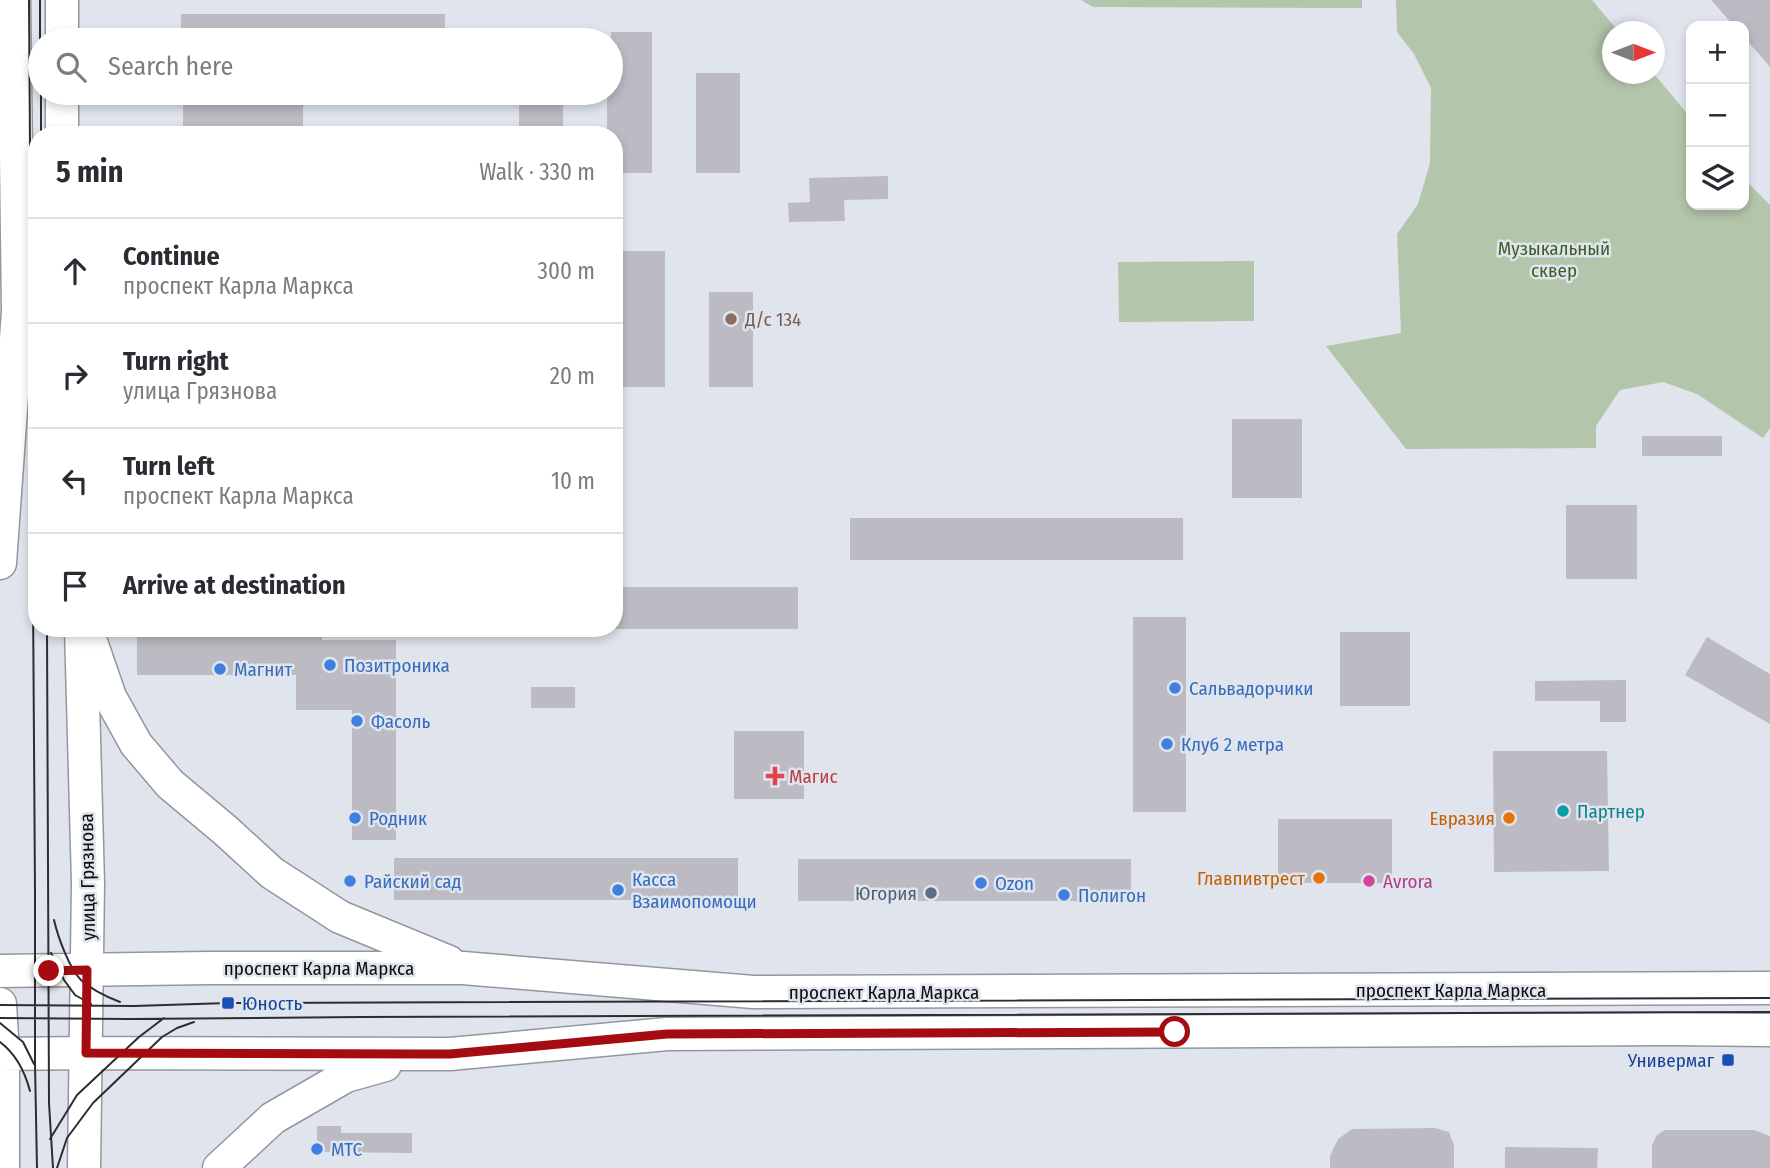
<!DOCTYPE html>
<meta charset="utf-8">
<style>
:root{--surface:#fff;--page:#f7f7f7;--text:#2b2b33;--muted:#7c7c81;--line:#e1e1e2}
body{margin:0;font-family:"Fira Sans Condensed",sans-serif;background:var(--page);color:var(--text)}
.controls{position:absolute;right:21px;top:21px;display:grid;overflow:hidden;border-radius:14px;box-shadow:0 4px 10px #0003}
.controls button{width:63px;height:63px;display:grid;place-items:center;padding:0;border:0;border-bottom:2px solid var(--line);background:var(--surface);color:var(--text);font:35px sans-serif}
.compass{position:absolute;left:1602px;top:21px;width:63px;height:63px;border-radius:50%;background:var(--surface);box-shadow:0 4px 10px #0003;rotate:90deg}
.stop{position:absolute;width:21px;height:21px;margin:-16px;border:5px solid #a40c12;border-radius:50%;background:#fff}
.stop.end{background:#a40c12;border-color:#fff;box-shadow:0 2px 7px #0008}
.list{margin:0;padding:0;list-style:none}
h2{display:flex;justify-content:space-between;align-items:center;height:91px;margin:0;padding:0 28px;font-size:30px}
h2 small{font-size:23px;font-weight:400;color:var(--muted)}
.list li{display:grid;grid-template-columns:46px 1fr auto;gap:21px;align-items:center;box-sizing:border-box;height:105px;padding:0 28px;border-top:2px solid var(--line)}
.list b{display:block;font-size:26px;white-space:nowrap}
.list p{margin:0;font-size:23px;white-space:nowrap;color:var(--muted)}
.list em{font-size:23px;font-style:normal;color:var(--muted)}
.icon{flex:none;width:38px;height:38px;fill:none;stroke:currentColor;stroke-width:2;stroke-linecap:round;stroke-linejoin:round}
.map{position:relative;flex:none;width:1770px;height:1168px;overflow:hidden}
.search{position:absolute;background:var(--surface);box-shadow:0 4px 10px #0003;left:28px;top:28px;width:595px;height:77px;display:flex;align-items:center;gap:18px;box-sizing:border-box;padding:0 24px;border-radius:38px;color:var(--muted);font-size:26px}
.panel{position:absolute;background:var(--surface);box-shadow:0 4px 10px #0003;left:28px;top:126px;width:595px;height:511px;border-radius:28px}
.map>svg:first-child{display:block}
.green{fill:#b3c5aa}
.building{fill:#bcbbc3}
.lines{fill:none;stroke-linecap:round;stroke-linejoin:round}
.major-casing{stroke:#92979f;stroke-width:35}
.major{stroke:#fff;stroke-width:32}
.tram{stroke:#2b2d30;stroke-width:2}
.route{stroke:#a40c12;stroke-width:9}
.education-dot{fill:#8d6e63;stroke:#e0e5ed;stroke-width:2.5}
.shop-dot{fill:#3f7fe0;stroke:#e0e5ed;stroke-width:2.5}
.health-dot{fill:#e0444e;stroke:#e0e5ed;stroke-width:2.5}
.culture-dot{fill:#0f9aa8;stroke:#e0e5ed;stroke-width:2.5}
.food-dot{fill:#e8710a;stroke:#e0e5ed;stroke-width:2.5}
.hotel-dot{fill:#d1479c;stroke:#e0e5ed;stroke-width:2.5}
.service-dot{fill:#5c6f8a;stroke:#e0e5ed;stroke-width:2.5}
.transit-dot{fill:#1a4fb4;stroke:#e0e5ed;stroke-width:2.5}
.labels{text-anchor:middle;stroke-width:5;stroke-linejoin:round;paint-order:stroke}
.park-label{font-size:19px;fill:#3b5f25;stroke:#e0e5ed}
.education-label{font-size:19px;fill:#785e54;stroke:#e0e5ed;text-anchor:start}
.shop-label{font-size:19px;fill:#366cbe;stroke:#e0e5ed;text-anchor:start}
.health-label{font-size:19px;fill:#be3a42;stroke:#e0e5ed;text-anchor:start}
.culture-label{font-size:19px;fill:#0d838f;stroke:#e0e5ed;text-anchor:start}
.food-label{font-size:19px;fill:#c56008;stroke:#e0e5ed;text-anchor:end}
.street-label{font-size:19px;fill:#0c0e10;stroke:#e0e5ed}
.hotel-label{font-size:19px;fill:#b23c85;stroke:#e0e5ed;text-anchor:start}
.service-label{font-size:19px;fill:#4e5e75;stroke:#e0e5ed;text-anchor:end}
.transit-label{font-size:19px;fill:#164399;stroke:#e0e5ed;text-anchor:start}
</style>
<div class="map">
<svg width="1770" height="1168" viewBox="0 0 1770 1168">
<rect width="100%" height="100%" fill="#e0e5ed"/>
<!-- green -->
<path class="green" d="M1081,0H1362V8L1093,7Z
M1396,0H1592L1618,31L1612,32V74H1654L1691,118V205H1744V179L1770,205V428L1763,438L1697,394L1663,382L1620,390L1596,426V448L1406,449L1326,346L1401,333L1397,234L1418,204L1430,163L1431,88L1414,54L1397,32Z
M1254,261V321L1119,322L1118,262Z"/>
<!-- building -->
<path class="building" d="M1711,0H1770V67L1744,37V26H1734Z
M181,14H445V40H181Z
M611,32H652V173H614V135H607V93H611Z
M696,73H740V173H696Z
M519,93H563V131H519Z
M183,99H303V135H183Z
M888,176V199L844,200L845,221L789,222L788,203L810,202L809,178Z
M622,251H665V387H622Z
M709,292H753V387H709Z
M1232,419H1302V498H1232Z
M1642,436H1722V456H1642Z
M1566,505H1637V579H1566Z
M850,518H1183V560H850Z
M614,587H798V629H614Z
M1133,617H1186V812H1133Z
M137,628H322V640H396V840H352V710H296V675H137Z
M1340,632H1410V706H1340Z
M1707,637L1770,674V724L1685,675Z
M1626,680V722H1600V701H1535V681Z
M531,687H575V708H531Z
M734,731H804V799H734Z
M1493,751H1607L1609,871L1494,872Z
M1278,819H1392V883H1278Z
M394,858H738V900H394Z
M798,859H1131V901H798Z
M317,1126H341V1133H412V1153L317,1152Z
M1435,1128L1449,1132L1454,1145V1168H1330V1156L1338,1139L1352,1129Z
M1665,1130H1754L1770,1136V1168H1652V1145L1657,1135Z
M1505,1147L1598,1148L1597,1168H1505Z"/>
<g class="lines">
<!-- major casing -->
<g class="major-casing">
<path id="major" d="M62,0V40
M62,93V135
M0,563L18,311L14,0
M81,628L88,883L84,1168
M90,639L110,697L136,744L170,784L225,830L272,873L340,917L449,962
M0,971L209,968H463L753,992L1770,988
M0,1004L3,1054V1168
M0,1054L86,1053L450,1054L667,1034L1670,1029L1770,1030
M219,1168L273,1118L346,1076L385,1065"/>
</g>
<!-- major -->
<use href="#major" class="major"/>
<!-- tram -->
<path class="tram" d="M29,0L35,892V1064L37,1168
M40,0V40
M41,93V135
M47,628L49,1103L53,1168
M54,920C58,937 69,968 81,980C92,990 107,997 120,1002
M51,953L64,980L75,995L91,1004
M0,1005L134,1006L228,1003L1770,998
M0,1018L129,1019L360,1017L1770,1012
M0,1023L23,1042L34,1064
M0,1042C16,1054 25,1072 30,1091
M50,1139L77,1095L139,1037L164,1018
M57,1168L67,1138L93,1103L162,1037L177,1028L194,1022"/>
</g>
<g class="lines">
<!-- route -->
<path class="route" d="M49,971L87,970L86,1053L423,1054H450L667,1034L1175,1032"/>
</g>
<!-- markers -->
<circle class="education-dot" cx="731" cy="319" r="7"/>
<g class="shop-dot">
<circle cx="330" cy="665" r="7"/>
<circle cx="220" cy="669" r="7"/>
<circle cx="1175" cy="688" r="7"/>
<circle cx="357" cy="721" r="7"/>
<circle cx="1167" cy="744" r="7"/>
<circle cx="355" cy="818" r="7"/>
<circle cx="350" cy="881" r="7"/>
<circle cx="981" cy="883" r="7"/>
<circle cx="618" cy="890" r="7"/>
<circle cx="1064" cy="895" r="7"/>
<circle cx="317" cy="1149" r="7"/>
</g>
<path class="health-dot" d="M771.5 765.5h7v7h7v7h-7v7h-7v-7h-7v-7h7z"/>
<circle class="culture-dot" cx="1563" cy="811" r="7"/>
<g class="food-dot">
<circle cx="1509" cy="818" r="7"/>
<circle cx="1319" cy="878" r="7"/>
</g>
<circle class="hotel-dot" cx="1369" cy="881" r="7"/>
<circle class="service-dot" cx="931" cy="893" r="7"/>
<g class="transit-dot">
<rect x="221" y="996" width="14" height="14" rx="3.5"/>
<rect x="1721" y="1053" width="14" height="14" rx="3.5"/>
</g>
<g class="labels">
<!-- park labels -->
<g class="park-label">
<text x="1554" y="255">Музыкальный<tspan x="1554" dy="22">сквер</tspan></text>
</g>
<!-- education labels -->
<g class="education-label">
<text x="745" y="326">Д/с 134</text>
</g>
<!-- shop labels -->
<g class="shop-label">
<text x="344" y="672">Позитроника</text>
<text x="234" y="676">Магнит</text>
<text x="1189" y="695">Сальвадорчики</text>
<text x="371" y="728">Фасоль</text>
<text x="1181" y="751">Клуб 2 метра</text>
<text x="369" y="825">Родник</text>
<text x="632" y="886">Касса<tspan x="632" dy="22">Взаимопомощи</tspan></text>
<text x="364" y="888">Райский сад</text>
<text x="995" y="890">Ozon</text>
<text x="1078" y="902">Полигон</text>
<text x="331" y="1156">МТС</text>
</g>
<!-- health labels -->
<g class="health-label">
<text x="789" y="783">Магис</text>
</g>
<!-- culture labels -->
<g class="culture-label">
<text x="1577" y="818">Партнер</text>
</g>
<!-- food labels -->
<g class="food-label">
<text x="1495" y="825">Евразия</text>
<text x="1305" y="885">Главпивтрест</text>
</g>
<!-- street labels -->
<g class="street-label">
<text transform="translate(87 877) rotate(-91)" y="7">улица Грязнова</text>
<text x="319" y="975">проспект Карла Маркса</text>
<text x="1451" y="997">проспект Карла Маркса</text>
<text x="884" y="999">проспект Карла Маркса</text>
</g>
<!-- hotel labels -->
<g class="hotel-label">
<text x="1383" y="888">Avrora</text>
</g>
<!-- service labels -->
<g class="service-label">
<text x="917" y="900">Югория</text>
</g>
<!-- transit labels -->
<g class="transit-label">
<text x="242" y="1010">Юность</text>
<text x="1714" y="1067" text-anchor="end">Универмаг</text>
</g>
</g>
</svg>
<div class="controls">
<button>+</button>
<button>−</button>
<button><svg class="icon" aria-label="layers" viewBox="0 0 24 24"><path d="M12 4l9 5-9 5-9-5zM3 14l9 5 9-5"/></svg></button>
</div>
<svg class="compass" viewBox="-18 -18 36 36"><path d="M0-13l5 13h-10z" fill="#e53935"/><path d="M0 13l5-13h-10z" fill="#7c7c81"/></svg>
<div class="stop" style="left:1175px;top:1032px"></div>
<div class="stop end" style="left:49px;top:971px"></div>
<div class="search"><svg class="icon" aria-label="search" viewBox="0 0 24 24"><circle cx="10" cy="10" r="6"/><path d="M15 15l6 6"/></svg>Search here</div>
<section class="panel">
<h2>5 min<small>Walk · 330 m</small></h2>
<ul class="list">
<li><svg class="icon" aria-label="ahead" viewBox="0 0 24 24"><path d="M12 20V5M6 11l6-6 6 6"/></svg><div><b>Continue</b><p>проспект Карла Маркса</p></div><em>300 m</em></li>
<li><svg class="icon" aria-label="right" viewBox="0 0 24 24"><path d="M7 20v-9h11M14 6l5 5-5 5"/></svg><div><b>Turn right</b><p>улица Грязнова</p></div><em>20 m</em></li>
<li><svg class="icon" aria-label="left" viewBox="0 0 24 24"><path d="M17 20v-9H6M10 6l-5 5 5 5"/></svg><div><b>Turn left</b><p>проспект Карла Маркса</p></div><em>10 m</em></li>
<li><svg class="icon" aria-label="arrive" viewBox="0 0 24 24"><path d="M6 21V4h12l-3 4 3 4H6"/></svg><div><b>Arrive at destination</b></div></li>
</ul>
</section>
</div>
